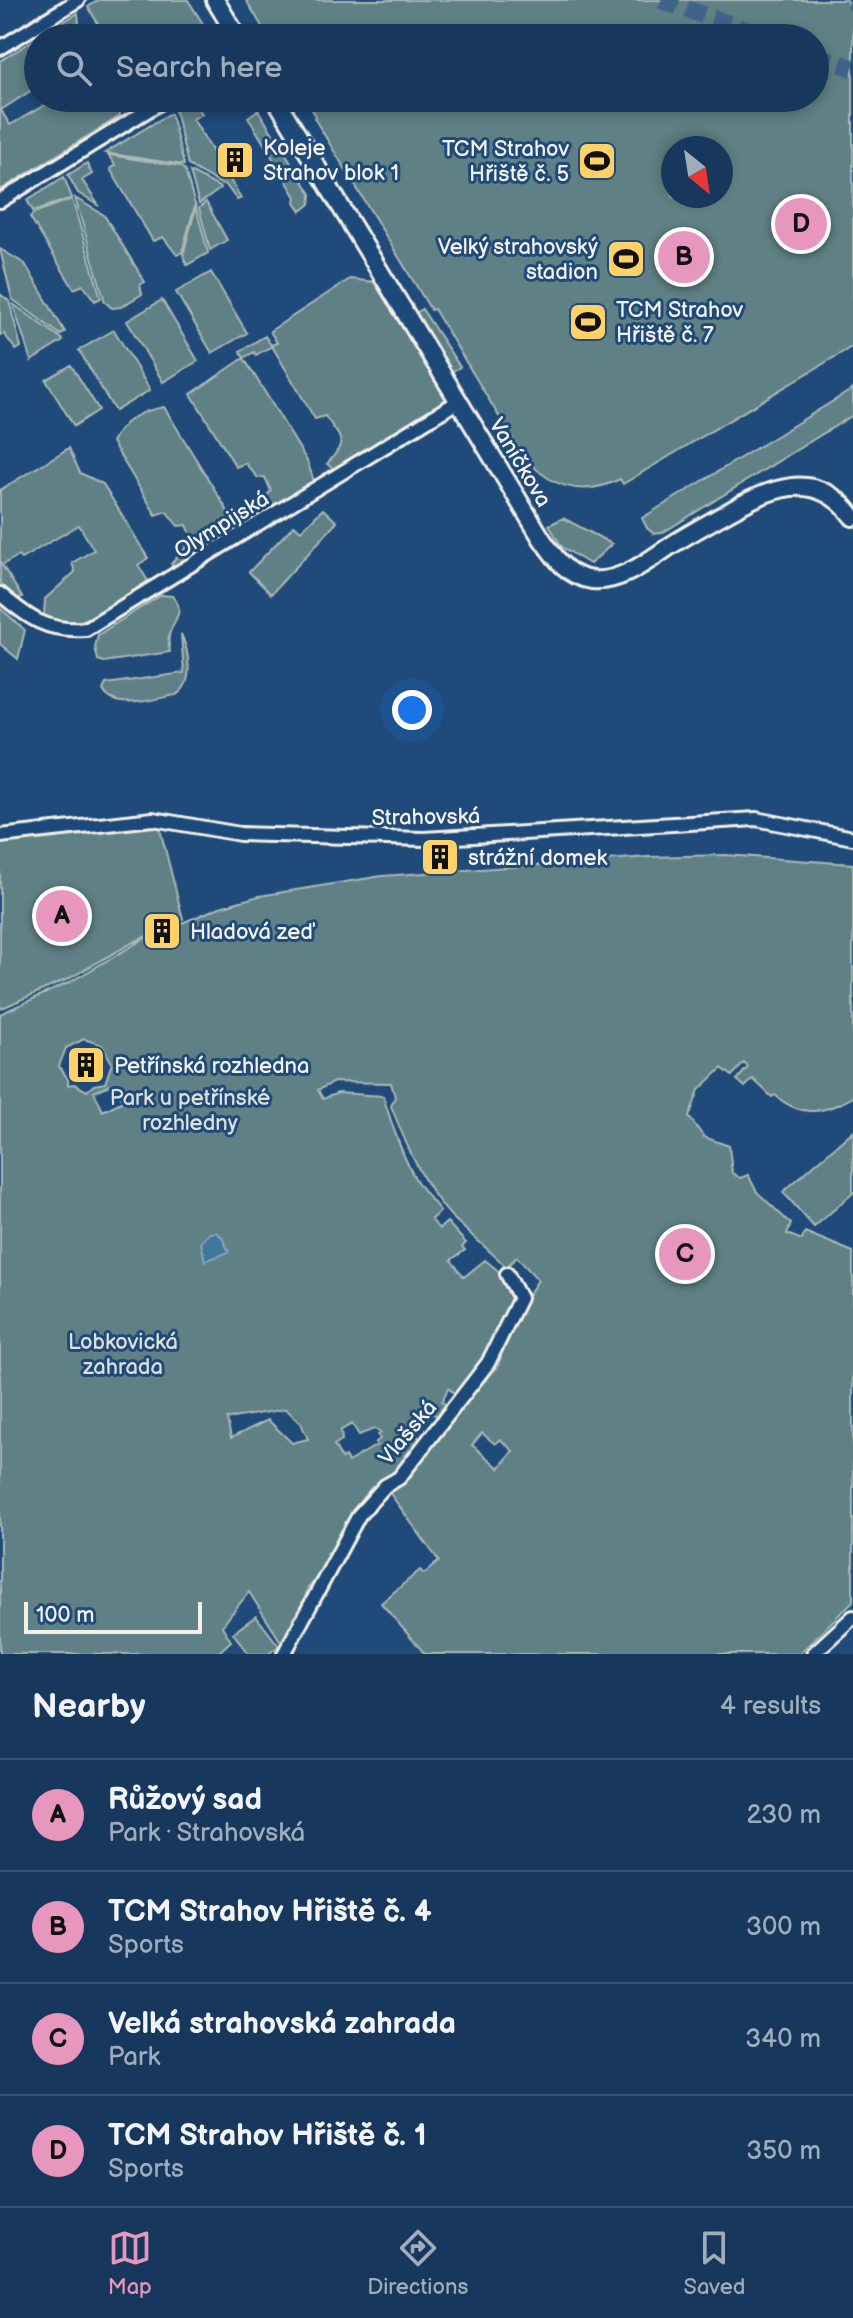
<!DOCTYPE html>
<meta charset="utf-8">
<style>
:root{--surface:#17385c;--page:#203f62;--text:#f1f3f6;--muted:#9eacbb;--line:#365272;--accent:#e797bd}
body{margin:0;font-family:"Balsamiq Sans",sans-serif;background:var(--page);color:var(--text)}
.compass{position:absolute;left:661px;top:136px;width:72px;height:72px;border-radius:50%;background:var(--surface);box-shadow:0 4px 12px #0003;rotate:150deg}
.scale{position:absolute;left:24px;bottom:20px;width:178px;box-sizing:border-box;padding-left:8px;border:4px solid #f4f1e8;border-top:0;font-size:22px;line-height:28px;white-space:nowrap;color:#f4f1e8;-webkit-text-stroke:6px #1f4a7a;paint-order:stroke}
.you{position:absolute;left:412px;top:710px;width:28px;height:28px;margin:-20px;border:6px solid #fff;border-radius:50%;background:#1a73e8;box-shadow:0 0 0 12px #1a73e833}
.badge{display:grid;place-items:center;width:52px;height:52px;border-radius:50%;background:var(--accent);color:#111;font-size:26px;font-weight:700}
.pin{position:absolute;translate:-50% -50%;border:4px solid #fff;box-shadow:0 2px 8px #0006}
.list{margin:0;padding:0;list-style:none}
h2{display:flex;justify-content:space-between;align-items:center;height:104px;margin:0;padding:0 32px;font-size:34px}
h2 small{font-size:26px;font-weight:400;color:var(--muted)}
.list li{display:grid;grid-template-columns:52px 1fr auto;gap:24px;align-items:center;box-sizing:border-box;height:112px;padding:0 32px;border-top:2px solid var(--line)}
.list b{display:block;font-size:30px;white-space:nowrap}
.list p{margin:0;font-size:26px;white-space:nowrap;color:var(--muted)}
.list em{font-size:26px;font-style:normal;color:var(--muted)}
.icon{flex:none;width:44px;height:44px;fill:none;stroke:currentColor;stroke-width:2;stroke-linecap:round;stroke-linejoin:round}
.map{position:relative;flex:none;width:853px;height:1654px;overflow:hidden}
.search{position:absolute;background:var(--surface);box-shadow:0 4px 12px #0003;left:24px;right:24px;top:24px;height:88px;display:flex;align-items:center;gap:20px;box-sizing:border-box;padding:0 28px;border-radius:44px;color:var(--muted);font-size:30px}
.sheet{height:552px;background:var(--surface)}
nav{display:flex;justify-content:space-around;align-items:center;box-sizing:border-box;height:112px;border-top:2px solid var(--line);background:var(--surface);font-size:22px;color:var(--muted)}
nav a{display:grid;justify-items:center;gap:4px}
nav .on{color:var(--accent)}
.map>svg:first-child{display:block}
.green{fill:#5f8084;stroke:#aab8b6;stroke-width:2;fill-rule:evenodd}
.water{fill:#41769e;stroke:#89a7bc;stroke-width:2}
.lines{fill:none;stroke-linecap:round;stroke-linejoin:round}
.highway-tunnel{stroke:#3f638a;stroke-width:18;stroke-dasharray:18 9;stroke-linecap:butt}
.minor-casing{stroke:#f4f1e8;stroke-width:18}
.major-casing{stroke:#f4f1e8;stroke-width:22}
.minor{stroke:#1f4a7a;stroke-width:12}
.major{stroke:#1f4a7a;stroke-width:16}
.labels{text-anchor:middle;stroke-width:6;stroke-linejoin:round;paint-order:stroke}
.poi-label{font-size:22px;fill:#f4f1e8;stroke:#1f4a7a;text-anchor:start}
.street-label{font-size:22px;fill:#f4f1e8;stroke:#1f4a7a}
.park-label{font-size:22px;fill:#dee0d9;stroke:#1f4a7a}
</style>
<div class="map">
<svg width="853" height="1654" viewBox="0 0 853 1654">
<rect width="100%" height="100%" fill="#1f4a7a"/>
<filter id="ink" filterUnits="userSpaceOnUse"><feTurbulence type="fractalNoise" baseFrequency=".0125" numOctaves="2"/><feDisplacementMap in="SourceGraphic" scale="16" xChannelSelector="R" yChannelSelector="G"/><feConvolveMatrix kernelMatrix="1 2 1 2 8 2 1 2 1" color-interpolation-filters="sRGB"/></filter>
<g filter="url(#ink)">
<!-- green -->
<path class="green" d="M99,0H188L212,38H126L119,28L104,33L88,7Z
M246,0H847L853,10V346L623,484L620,479C580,499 546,486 520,451L434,309L431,310L314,118L316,116L305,98H815V38H269ZM673,148H721V196H673Z
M78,13L79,22L72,29L77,38H38V86L1,110L10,125L57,98H113L120,111V116L0,190V61Z
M193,99L202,114L193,119L241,198L237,200L225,184L222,185L188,165L175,110Z
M258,110L311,194L310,204L301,211L295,202L296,197L248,117Z
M169,114H171L184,165L105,153Z
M108,155L180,166L185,170L195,205L182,252L177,255L163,237L153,241L110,169L115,165Z
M87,163L92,174L82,180L99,206L78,193L68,175Z
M190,172L219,187L220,189L199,204Z
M64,177L72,198L33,211L27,200Z
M75,198L104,215L145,282L140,285L142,294L121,307L112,308L105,302Z
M72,199L101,298L95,301L83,285L74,289L30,217L34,213Z
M206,202L227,240L210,250L199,208Z
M196,207L208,253L187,265L183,255Z
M0,249L25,264L65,332L61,335L12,299Z
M211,272L247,333L212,353L176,292Z
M350,279L374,282L446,399L333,469L327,464C349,439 341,440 325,416L315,419L272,346L256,355L254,352L244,358L307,461L314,481L251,520L250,514L271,491L265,477L258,478L245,463L236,467L191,394L244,358L240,351L265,336L271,345L277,343L270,331Z
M0,294L9,301L21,347L16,350L4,334L0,335Z
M162,300L198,361L163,382L127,321Z
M13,304L61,338L63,341L31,361Z
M422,309L460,367L451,372L416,313Z
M114,330L150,390L115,411L79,350Z
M71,365L99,410L74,426L46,380Z
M853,389V415L662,533L654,534L647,528L642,518Z
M164,407L227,510L235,528L173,567L171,564L193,539L187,525L178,526L166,511L156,515L112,442C123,420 140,411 164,407Z
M69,448L80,473L103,484L148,558L138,565L148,581C123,596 71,642 44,615L45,599L75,572L72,563L94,550L79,525L21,559L18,556L2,565L22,597L18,599L0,583V490Z
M323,509L337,522L271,594L249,572L294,525L301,531Z
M563,518L612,544L590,564L562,547L549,525Z
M161,595L172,596C186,610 175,618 170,632C167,639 169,645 170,652L104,662L98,660L95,647L98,635Z
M0,608L25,630L18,659L0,644Z
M181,634C188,649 196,684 176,695C156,698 114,713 103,690L106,684L184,673Z
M159,825L183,919L132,943L68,979L0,1009V840Z
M725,855L853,864V1097C824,1113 802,1119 775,1095L772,1097L753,1079L745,1087L737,1080L748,1067L744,1063L732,1076L722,1068L699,1090L689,1117L704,1137L729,1146L732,1173L740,1178L748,1175L757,1192L791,1224L787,1234L802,1240L805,1232L853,1252V1601L799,1654H425L381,1603L420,1570L424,1574L439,1561L389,1492L403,1483L427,1449L430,1451L477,1389L497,1368L501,1357L497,1351L506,1329L538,1280L517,1257L506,1267C489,1249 469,1234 451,1216C423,1186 406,1144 391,1106L395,1097L391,1083L334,1082L318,1090L323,1099L338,1093L383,1096C391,1122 406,1170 423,1190C428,1197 434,1202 439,1210L440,1212L431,1219L439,1229L447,1222L466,1243L462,1247L465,1250L451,1260L464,1277L485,1260C497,1269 510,1280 512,1295C516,1318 470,1376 455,1394L448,1388L442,1402L446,1405L438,1417L433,1413L413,1431L420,1439L396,1472L372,1487L364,1496L349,1517L331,1551L326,1553L327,1557L316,1580L308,1588L302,1607L283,1645L249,1592L222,1626L231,1641L217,1654H0V1014L70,982L144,939L220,907L259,896L382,876L648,857ZM84,1039L102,1045L112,1063L105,1083L94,1085L87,1091L74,1084L68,1085V1079L59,1066L66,1048ZM114,1083L117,1087L121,1086L125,1094L121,1096L123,1101L103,1111L94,1092ZM286,1409L301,1423L308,1439L292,1443L268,1420L231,1438L227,1419ZM352,1424L359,1435L374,1429L381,1433L378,1435L380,1439L376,1442L377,1445L348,1462L345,1457L342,1459L334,1445L342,1440L341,1430ZM482,1433L495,1444L500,1439L513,1451L499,1468L472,1445Z
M853,1131V1193L814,1227L783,1192Z
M256,1616L279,1646L268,1654H249L233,1633Z"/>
<!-- water -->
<path class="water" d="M216,1232L222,1237L229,1252L205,1261L201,1242L210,1233Z"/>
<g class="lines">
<!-- highway-tunnel -->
<path class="highway-tunnel" d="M661,0L768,38
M850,0L853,1
M815,55L853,68"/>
<!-- minor casing -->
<g class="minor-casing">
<path id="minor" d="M0,48L78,0
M0,201L168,98
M0,594C29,618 46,632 86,629L459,401
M0,836L153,819L240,834L424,839L756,819L853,838
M284,1654L359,1515L385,1486L399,1478L488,1363L520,1298L507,1274
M813,1654L853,1617"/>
</g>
<!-- major casing -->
<g class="major-casing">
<path id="major" d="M215,0L238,38
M275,98L542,539C555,558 568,577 592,580C620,583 648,561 670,546C687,535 705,525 723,515C768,489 815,466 853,517"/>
</g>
<!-- minor -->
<use href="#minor" class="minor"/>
<!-- major -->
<use href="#major" class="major"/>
</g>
</g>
<!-- icons -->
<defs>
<g id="building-square" transform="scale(2)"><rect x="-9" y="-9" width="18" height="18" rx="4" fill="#ffd166" stroke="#1f4a7a"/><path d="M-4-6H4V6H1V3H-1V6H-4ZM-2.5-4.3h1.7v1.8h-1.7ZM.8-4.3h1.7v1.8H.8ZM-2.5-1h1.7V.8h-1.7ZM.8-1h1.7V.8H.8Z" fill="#111"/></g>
<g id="stadium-square" transform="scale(2)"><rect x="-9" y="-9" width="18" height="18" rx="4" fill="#ffd166" stroke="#1f4a7a"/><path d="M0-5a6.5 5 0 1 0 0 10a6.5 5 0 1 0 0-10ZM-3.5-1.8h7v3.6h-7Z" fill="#111"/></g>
</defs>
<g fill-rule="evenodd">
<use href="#building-square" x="235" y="160"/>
<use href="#stadium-square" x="597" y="161"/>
<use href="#stadium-square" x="626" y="259"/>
<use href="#stadium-square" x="588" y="322"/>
<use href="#building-square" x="440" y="857"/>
<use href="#building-square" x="162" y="931"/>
<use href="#building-square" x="86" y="1065"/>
</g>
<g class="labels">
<!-- poi labels -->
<g class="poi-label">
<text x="263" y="155">Koleje<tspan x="263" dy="25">Strahov blok 1</tspan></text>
<text x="569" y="156" text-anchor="end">TCM Strahov<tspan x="569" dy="25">Hřiště č. 5</tspan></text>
<text x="598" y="254" text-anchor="end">Velký strahovský<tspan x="598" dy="25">stadion</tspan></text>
<text x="616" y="317">TCM Strahov<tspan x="616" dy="25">Hřiště č. 7</tspan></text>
<text x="468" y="865">strážní domek</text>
<text x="190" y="939">Hladová zeď</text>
<text x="114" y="1073">Petřínská rozhledna</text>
</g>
<!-- street labels -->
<g class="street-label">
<text transform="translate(521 462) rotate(59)" y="8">Vaníčkova</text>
<text transform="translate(221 524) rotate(-32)" y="8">Olympijská</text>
<text transform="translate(426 816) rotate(-1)" y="8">Strahovská</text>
<text transform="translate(407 1432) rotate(-50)" y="8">Vlašská</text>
</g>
<!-- park labels -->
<g class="park-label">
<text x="190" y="1105">Park u petřínské<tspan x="190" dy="25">rozhledny</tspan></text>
<text x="123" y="1349">Lobkovická<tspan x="123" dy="25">zahrada</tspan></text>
</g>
</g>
</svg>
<svg class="compass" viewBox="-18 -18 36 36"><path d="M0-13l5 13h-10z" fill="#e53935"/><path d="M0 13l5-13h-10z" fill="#9eacbb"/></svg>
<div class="scale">100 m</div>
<div class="you"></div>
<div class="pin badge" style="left:62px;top:916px">A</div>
<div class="pin badge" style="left:684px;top:257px">B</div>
<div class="pin badge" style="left:685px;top:1254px">C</div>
<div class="pin badge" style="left:801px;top:224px">D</div>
<div class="search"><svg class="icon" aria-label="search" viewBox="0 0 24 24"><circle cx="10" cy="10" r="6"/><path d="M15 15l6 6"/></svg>Search here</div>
</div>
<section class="sheet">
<h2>Nearby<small>4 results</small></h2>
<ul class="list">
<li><span class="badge">A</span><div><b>Růžový sad</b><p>Park · Strahovská</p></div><em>230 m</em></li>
<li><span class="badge">B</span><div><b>TCM Strahov Hřiště č. 4</b><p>Sports</p></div><em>300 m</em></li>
<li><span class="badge">C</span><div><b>Velká strahovská zahrada</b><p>Park</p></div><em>340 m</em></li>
<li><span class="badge">D</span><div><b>TCM Strahov Hřiště č. 1</b><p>Sports</p></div><em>350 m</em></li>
</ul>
</section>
<nav>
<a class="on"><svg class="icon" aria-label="map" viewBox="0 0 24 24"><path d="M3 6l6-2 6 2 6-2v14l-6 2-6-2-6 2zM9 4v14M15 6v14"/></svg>Map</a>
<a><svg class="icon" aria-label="directions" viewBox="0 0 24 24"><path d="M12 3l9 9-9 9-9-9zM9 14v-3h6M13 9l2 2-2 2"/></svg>Directions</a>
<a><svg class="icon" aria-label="saved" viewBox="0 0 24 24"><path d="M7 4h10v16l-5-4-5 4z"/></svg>Saved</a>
</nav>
